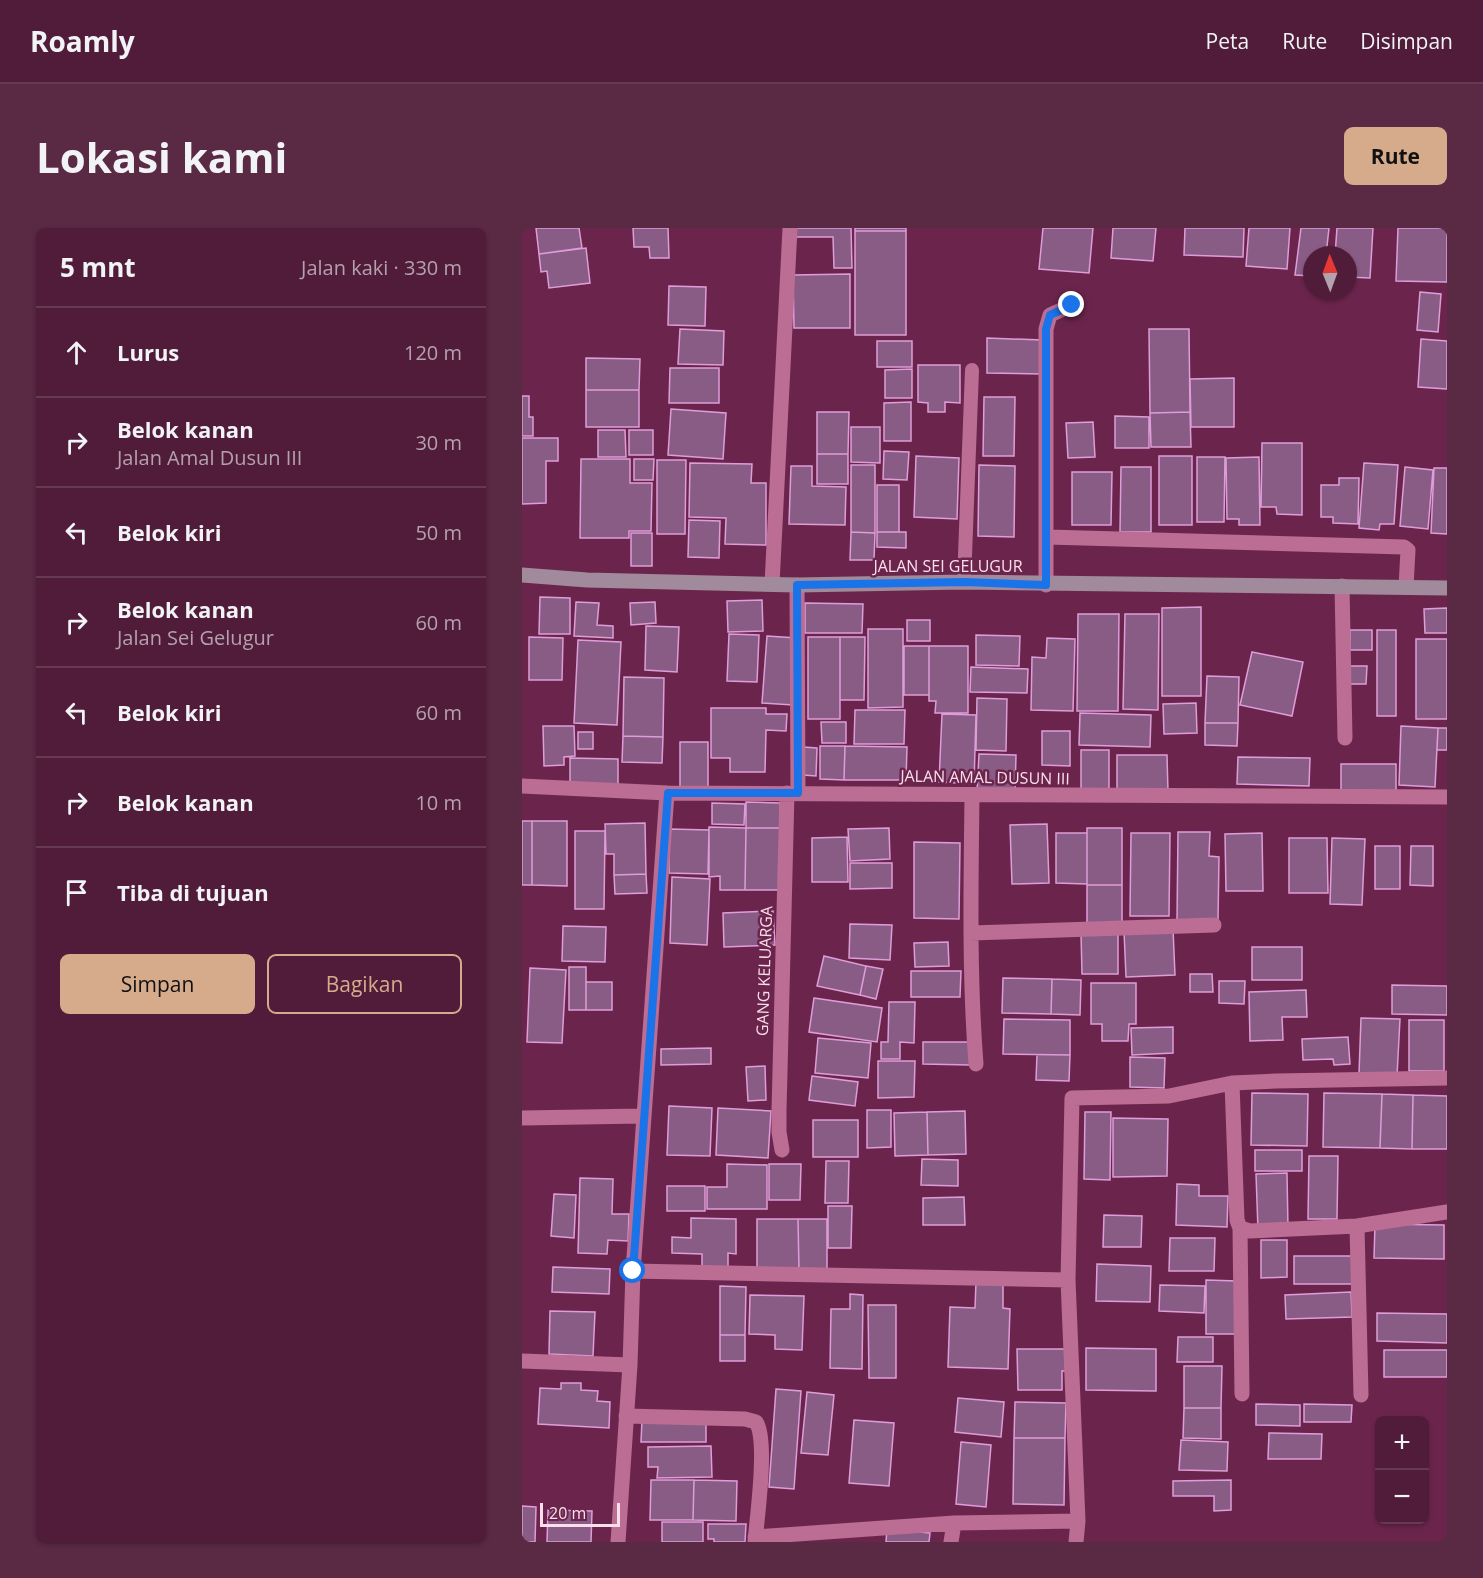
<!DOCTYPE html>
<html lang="id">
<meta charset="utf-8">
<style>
:root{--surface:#501c39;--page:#5a2944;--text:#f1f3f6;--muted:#b4a1ae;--line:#673a53;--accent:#d6ab8b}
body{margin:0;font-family:"Open Sans",sans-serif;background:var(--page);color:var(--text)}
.controls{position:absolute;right:18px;bottom:18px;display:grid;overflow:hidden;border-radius:9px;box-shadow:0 2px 4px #0004}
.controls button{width:54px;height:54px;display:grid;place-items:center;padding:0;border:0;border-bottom:2px solid var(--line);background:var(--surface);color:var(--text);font:30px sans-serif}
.compass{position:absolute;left:781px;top:18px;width:54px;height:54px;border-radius:50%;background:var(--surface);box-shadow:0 2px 4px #0004;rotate:359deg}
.scale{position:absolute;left:18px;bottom:15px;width:80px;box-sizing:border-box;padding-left:6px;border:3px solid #fadfeb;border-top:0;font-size:16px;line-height:21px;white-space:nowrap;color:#fadfeb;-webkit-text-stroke:4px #6b254c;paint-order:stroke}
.stop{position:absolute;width:18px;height:18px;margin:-14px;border:4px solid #1a73e8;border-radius:50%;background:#fff}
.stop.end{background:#1a73e8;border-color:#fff;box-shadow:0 2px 6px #0008}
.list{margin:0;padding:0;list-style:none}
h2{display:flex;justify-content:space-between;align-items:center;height:78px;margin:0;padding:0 24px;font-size:26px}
h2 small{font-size:20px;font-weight:400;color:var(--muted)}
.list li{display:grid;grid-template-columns:39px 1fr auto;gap:18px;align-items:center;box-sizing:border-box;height:90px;padding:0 24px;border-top:2px solid var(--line)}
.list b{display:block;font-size:22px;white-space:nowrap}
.list p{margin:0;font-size:20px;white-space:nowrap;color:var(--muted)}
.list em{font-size:20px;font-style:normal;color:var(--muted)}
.actions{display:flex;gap:12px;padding:18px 24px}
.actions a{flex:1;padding:14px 0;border:2px solid var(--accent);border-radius:9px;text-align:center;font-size:21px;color:var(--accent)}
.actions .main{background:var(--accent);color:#111}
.icon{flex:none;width:33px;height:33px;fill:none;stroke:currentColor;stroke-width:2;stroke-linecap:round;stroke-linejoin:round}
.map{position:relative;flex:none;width:925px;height:1314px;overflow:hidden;border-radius:9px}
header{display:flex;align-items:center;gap:36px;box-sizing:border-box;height:84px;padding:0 30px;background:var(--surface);border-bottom:2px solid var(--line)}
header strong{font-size:28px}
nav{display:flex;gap:33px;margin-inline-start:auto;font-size:21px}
.intro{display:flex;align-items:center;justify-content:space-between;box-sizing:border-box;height:144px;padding:0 36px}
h1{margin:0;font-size:42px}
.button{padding:15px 27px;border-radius:9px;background:var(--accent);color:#111;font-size:21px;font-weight:700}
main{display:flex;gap:36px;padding:0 36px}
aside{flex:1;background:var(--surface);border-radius:9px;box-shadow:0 2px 4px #0004}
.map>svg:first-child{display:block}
.building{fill:#895c85;stroke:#de9dd9;stroke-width:1.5}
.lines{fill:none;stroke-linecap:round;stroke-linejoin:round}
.lane{stroke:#bb6d94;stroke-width:14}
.street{stroke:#bb6d94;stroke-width:15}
.secondary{stroke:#a08a9b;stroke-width:15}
.route{stroke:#1a73e8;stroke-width:8}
.labels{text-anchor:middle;stroke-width:5;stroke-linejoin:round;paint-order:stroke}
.street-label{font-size:16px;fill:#fadfeb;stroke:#6b254c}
</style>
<header>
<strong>Roamly</strong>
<nav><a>Peta</a><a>Rute</a><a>Disimpan</a></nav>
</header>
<div class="intro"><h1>Lokasi kami</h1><a class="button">Rute</a></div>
<main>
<aside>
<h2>5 mnt<small>Jalan kaki · 330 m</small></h2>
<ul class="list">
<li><svg class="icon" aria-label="ahead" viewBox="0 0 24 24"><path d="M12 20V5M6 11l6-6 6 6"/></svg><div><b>Lurus</b></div><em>120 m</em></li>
<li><svg class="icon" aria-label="right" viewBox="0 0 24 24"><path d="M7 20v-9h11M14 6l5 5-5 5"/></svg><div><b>Belok kanan</b><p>Jalan Amal Dusun III</p></div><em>30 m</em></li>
<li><svg class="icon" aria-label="left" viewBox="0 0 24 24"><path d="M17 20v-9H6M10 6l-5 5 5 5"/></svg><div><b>Belok kiri</b></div><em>50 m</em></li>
<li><svg class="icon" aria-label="right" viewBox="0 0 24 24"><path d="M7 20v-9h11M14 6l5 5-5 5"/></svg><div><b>Belok kanan</b><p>Jalan Sei Gelugur</p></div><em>60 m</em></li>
<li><svg class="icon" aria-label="left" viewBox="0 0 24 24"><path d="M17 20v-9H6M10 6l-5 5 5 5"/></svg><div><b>Belok kiri</b></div><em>60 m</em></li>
<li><svg class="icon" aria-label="right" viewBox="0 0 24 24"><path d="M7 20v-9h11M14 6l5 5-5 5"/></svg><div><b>Belok kanan</b></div><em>10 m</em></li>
<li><svg class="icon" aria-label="arrive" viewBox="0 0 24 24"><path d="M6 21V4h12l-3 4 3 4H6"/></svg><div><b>Tiba di tujuan</b></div></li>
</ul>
<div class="actions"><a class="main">Simpan</a><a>Bagikan</a></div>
</aside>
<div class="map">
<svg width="925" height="1314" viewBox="0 0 925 1314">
<rect width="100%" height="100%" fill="#6b254c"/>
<!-- building -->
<path class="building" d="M14,0H57L60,20L17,26Z
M111,0H146L147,30H128L127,19H112Z
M272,0H329L330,40H312L311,9H272Z
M333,0H384V3H333Z
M521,0H571L567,45L517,41Z
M591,0H634L631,33L589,30Z
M663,0H722L721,29L662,27Z
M727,0H768L765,41L724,38Z
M779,0H807L804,27H790V48L773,47Z
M815,0H851L848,50L826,49V27H813Z
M876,0H925V54L874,53Z
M333,3H384V107H333Z
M64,20L68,55L27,60L25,43L19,44L17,26Z
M328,46V100H272L271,47Z
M147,58L184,59L183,98L146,97Z
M898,64L919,66L916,104L895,102Z
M158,101L202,103L201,137L156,136Z
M627,101H667L668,184L628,185Z
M465,110L520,112L519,146L465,145Z
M899,111L925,113V161L896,159Z
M355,113H390V139H355Z
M64,130L118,131L117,162H64Z
M396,137H438V175L423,174V184H406V175L396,174Z
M148,140H197V175H147Z
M390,141V170H363V142Z
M712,150V199H669L668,151Z
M64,162H117V199H64Z
M0,168H7V189H11V208H0Z
M462,169H493L492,228H461Z
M389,174V213H362V175Z
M149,181L204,185L201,231L146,227Z
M295,184H327L326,226H295Z
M668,184L669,219H629L628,185Z
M593,188L627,189V220H593Z
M571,194L573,229L546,230L544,195Z
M329,199H358V235L329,234Z
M76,202H103L104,229H76Z
M107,202H131V227H107Z
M0,210H36V233H24V275L0,276Z
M740,215H780V287L755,286L754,279H739Z
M362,223L387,224L385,252L361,251Z
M295,226H326V256H295Z
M394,228L437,230L435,291L392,289Z
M637,228H670V297H637Z
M675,229H703L702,294H675Z
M737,229L738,297H717V291H705L704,230Z
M59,231H108V255H130L129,303H107V310H58Z
M112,231H132L131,252H112Z
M135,232H164L163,306H135Z
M168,235L230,236L229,255H244V317L203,316L204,290L167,289Z
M842,235L876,237L872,296H858L857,302L837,300Z
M329,237H353V305L329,304Z
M457,237L493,238L492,309L456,308Z
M269,238H290V258L324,259L323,297L267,296Z
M599,239H629V304H598Z
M883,239L911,242L906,301L878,298Z
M912,240H925V306L909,305Z
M550,244H590L589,297H550Z
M817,250H837L836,296L811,295V289H799V257H817Z
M355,257H377V304H355Z
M167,292L198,293L197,330L166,329Z
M329,304L353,305L352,332H328Z
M355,304H384V320L355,319Z
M109,305H130V338H109Z
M18,369L48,370V406H17Z
M240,372L241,403L206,404L205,373Z
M54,374L77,375L75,397L91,398V410L52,408Z
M133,374L134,395L109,397L108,375Z
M283,375L341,376L340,405H283Z
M679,379V468H640V380Z
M925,380V405H903L902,381Z
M556,386H597L596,483H555Z
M603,386H637L636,482L601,481Z
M385,392H408V413H385Z
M124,398L157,399L155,444L123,442Z
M346,401H381V479L346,480Z
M828,402H850V422H828Z
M855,402H874V488H855Z
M207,406L237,407L235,454L205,453Z
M454,407L498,408L497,438L454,437Z
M245,408L275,410L271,477L240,475Z
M7,409L41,410L40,452H7Z
M286,409H318V491H286Z
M318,409H343L342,472H318Z
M525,410L553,411L551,483L509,482L510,429L524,430Z
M894,411H925V491H894Z
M56,412L99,414L95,497L52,495Z
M382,418H407V467H382Z
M407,418H446V485H413L414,473H407Z
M730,424L781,434L770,488L718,477Z
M827,438H845L844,456H827Z
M449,439L506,441L505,465L448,464Z
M685,448L717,449L716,495H683Z
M102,449L142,450L141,509L101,508Z
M455,470L485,471L484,523L454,522Z
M674,475L675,505L642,506L641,476Z
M189,480H244V486H265L264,503L244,502L243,544H208V530H189Z
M333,482H383L382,516H332Z
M558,485L629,487L628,519L557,517Z
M420,486L454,487L452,556L417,554Z
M299,494H324V515H300Z
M683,495H716L715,518L683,517Z
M21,498H52L53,528L42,529V537L22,538Z
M879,498L916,500L913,559L877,557Z
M916,500H925V522H915Z
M520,503H548V538L520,537Z
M56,504H71V521H56Z
M101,508L141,509L140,535L100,534Z
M158,514H186V560L158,559Z
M298,518H323L322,552L298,551Z
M323,518L385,519L384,552H322Z
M281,519L295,520L294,548L281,547Z
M559,522H587V565L559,566Z
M457,526L494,527L493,565L455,563Z
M595,527H645L646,564H595Z
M716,529L788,530L787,558L715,556Z
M48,530L96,531V558H48Z
M819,536H874V564H819Z
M224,574L258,575V600H224Z
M190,575L223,576L222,597L190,596Z
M0,593H10V657H0Z
M10,593H45V658L10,657Z
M123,595L124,646L92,647V626H84L83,596Z
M525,596L527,655L490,656L488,597Z
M187,599L224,600L223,662H198V648L187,649Z
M224,600H258L257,662H223Z
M367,600L368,631L328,633L326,601Z
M565,600H600V657H565Z
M147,601L187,602L186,646L147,645Z
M53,603H83L82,681H53Z
M656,604H688L687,628L697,629L696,693H655Z
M534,605H565V656L534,655Z
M609,605H648L647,688H608Z
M740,605L741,663H704L703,606Z
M325,609L326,654H290V610Z
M767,610H805L806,665H767Z
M810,610L843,611L840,677L808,676Z
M392,614L438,615L437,691L392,690Z
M853,618H878V661H853Z
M889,618H911V658L888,657Z
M328,635H370V660L328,661Z
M124,646L125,665L93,666L92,647Z
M150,649L188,651L185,717L148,715Z
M565,657H600V698H565Z
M251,683L253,717L202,719L201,685Z
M328,696L370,697L368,732L327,730Z
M41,698L84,699L83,734L40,733Z
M651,701L653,747L604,749L602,703Z
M559,706H596V746H560Z
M426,714L427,738L393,739L392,715Z
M730,719H780V752H730Z
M302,728L344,738L338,767L295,758Z
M344,738L361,741L354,771L338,767Z
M47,739H64V782H47Z
M8,740L44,742L40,815L5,814Z
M389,743H439L438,769H389Z
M668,746H690L691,764H668Z
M481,750L530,751L529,786L480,785Z
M530,751L559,752L558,787L529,786Z
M697,753H723L722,776L697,775Z
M64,754H90V782H64Z
M569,755H614V796H607L606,813H580V796H569Z
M870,757L925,758V787L870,786Z
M784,762L785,789H760L761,812L728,813L727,764Z
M292,770L360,780L355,814L287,804Z
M367,774H393L392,815L378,814V831H359V814H366Z
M839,790L878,791L875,848L837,846Z
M482,791L548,792V827L481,826Z
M887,792H922V843H887Z
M651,799V825L610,827L609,800Z
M826,809L828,836L812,837L811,831L781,832L780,811Z
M296,810L349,815L346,850L293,845Z
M401,814H449L448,837L401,836Z
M189,820V836L139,837V821Z
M515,827H548L547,853L514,852Z
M608,829L643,830L642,860L608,859Z
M356,833H393L392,869L356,870Z
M243,838L244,872L226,873L224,839Z
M290,848L336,854L333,878L287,872Z
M730,865L786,866L785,918L729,917Z
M802,865L860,866L858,920L801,919Z
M860,866L891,867L890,921L858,920Z
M891,867L925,868V921H890Z
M147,878L190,880L188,928L145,927Z
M196,880L249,883L246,930L194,927Z
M345,882H369V919L345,920Z
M443,883L444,926L406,927L405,884Z
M405,884L406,927L373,928L372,885Z
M563,884H589L588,952L562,951Z
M591,890L646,891L645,948L591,949Z
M291,892H336V929H291Z
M733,922H780V943H733Z
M787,928H816L815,991H786Z
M400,931L436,932V958L399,957Z
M304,933H327L326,975H303Z
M205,936L245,937V981H185V959H205Z
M247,936H279L278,972H247Z
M765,945L766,1001L736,1002L734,946Z
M58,950L91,951L90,986H107L106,1013L86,1012L85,1026L56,1025Z
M655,956L677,957V968H706L705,999L654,997Z
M145,958H183V983H145Z
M32,966L54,967L52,1010L29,1008Z
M442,969L443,997H401V970Z
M306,978H330L329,1020H306Z
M582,987L620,988L619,1019H581Z
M169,990L214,991V1026L206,1025V1039H180V1026L150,1025V1009L169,1010Z
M235,991H276L277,1042H235Z
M276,991H305V1042H277Z
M853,996L922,997V1031L852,1030Z
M648,1010H693L692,1043H647Z
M739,1012H765V1049L739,1050Z
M772,1028H832L833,1056H772Z
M575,1036L629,1038L628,1074L574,1073Z
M31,1039L88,1041L87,1066L30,1064Z
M684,1052L715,1053L714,1106H684Z
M454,1054L481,1055V1080L488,1081L486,1141L426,1139L428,1079L453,1080Z
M638,1057L683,1058L682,1085L637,1083Z
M198,1058L224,1059L223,1107H198Z
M829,1064L830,1089L764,1091L763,1067Z
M328,1066L341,1067L340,1141L308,1140L309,1081H328Z
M228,1067L282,1068L280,1122L253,1121V1107L227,1106Z
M346,1077H374V1150H347Z
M28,1083L73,1084L71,1128L27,1126Z
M855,1085L925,1086V1115L855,1113Z
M198,1107H223V1133H198Z
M656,1109H691V1134H655Z
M564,1120L634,1121V1163L564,1162Z
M495,1121H548V1143H540V1162H496Z
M862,1122H925V1149H862Z
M662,1138H700L699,1180H662Z
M39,1155H59V1162L76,1163L75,1173L88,1174L87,1200L16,1196L18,1160L39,1161Z
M254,1161L279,1163L272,1261L247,1259Z
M285,1164L312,1167L306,1227L279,1225Z
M436,1170L482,1174L479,1209L433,1204Z
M493,1174L544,1175L543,1210H492Z
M734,1176L778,1177V1198L734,1197Z
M782,1176L830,1177L829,1194H782Z
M662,1180H699V1211L661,1210Z
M184,1191V1214H119L120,1192Z
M332,1192L372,1195L367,1258L327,1255Z
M747,1205L800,1206L799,1231H746Z
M492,1210H543L542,1277L491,1276Z
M659,1212L706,1214L705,1243L657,1242Z
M439,1214L469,1217L464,1279L434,1276Z
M189,1218L190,1249L135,1250L136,1239H126V1219Z
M129,1252H172L171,1292H128Z
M172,1252L215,1253L214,1293L171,1292Z
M709,1252V1282L692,1283V1268H651V1253Z
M0,1278L14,1279L13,1314H0Z
M26,1282L70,1283L69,1314H25Z
M140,1294H181V1314H140Z
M186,1296H224L223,1314H192V1311H186Z
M365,1301L408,1305L407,1314H364Z"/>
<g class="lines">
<!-- lane -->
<path class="lane" d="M442,354L450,142"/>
<!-- street -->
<path class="street" d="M525,309L882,319L886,322L884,359
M250,356L268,0
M275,357L276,565
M524,357V101L528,87L550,77
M820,358L823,510
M0,558L145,565L925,569
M450,567C449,657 447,747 454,836
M449,705L692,697
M710,855L715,992L718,1000L720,1166
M0,890L121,888
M260,922L257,904V883L265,565
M835,998L839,1167
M718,1000L728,1003L835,998L925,984
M111,1043L546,1052
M0,1133L108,1137
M104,1188L223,1191L234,1194C246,1212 235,1289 233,1314
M432,1295L556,1293
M233,1309L432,1295L429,1314
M96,1314L108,1137L111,1043L145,565
M554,1314L556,1293L546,1052L550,870L647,868L710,855L754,853L925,850"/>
<!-- secondary -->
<path class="secondary" d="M0,347L65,352L275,357L442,354L925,360"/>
</g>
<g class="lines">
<!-- route -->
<path class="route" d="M111,1043L146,565H276L275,357L442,354L524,357V101L528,87L550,77"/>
</g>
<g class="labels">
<!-- street labels -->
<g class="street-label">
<text x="426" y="344">JALAN SEI GELUGUR</text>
<text transform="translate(463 549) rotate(1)" y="6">JALAN AMAL DUSUN III</text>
<text transform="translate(242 743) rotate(-88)" y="6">GANG KELUARGA</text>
</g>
</g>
</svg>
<div class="controls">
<button>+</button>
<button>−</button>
</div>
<svg class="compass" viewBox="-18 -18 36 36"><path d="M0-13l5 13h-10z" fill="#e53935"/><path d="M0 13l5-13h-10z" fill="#b4a1ae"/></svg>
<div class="scale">20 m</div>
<div class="stop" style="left:111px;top:1043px"></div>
<div class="stop end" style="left:550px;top:77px"></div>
</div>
</main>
